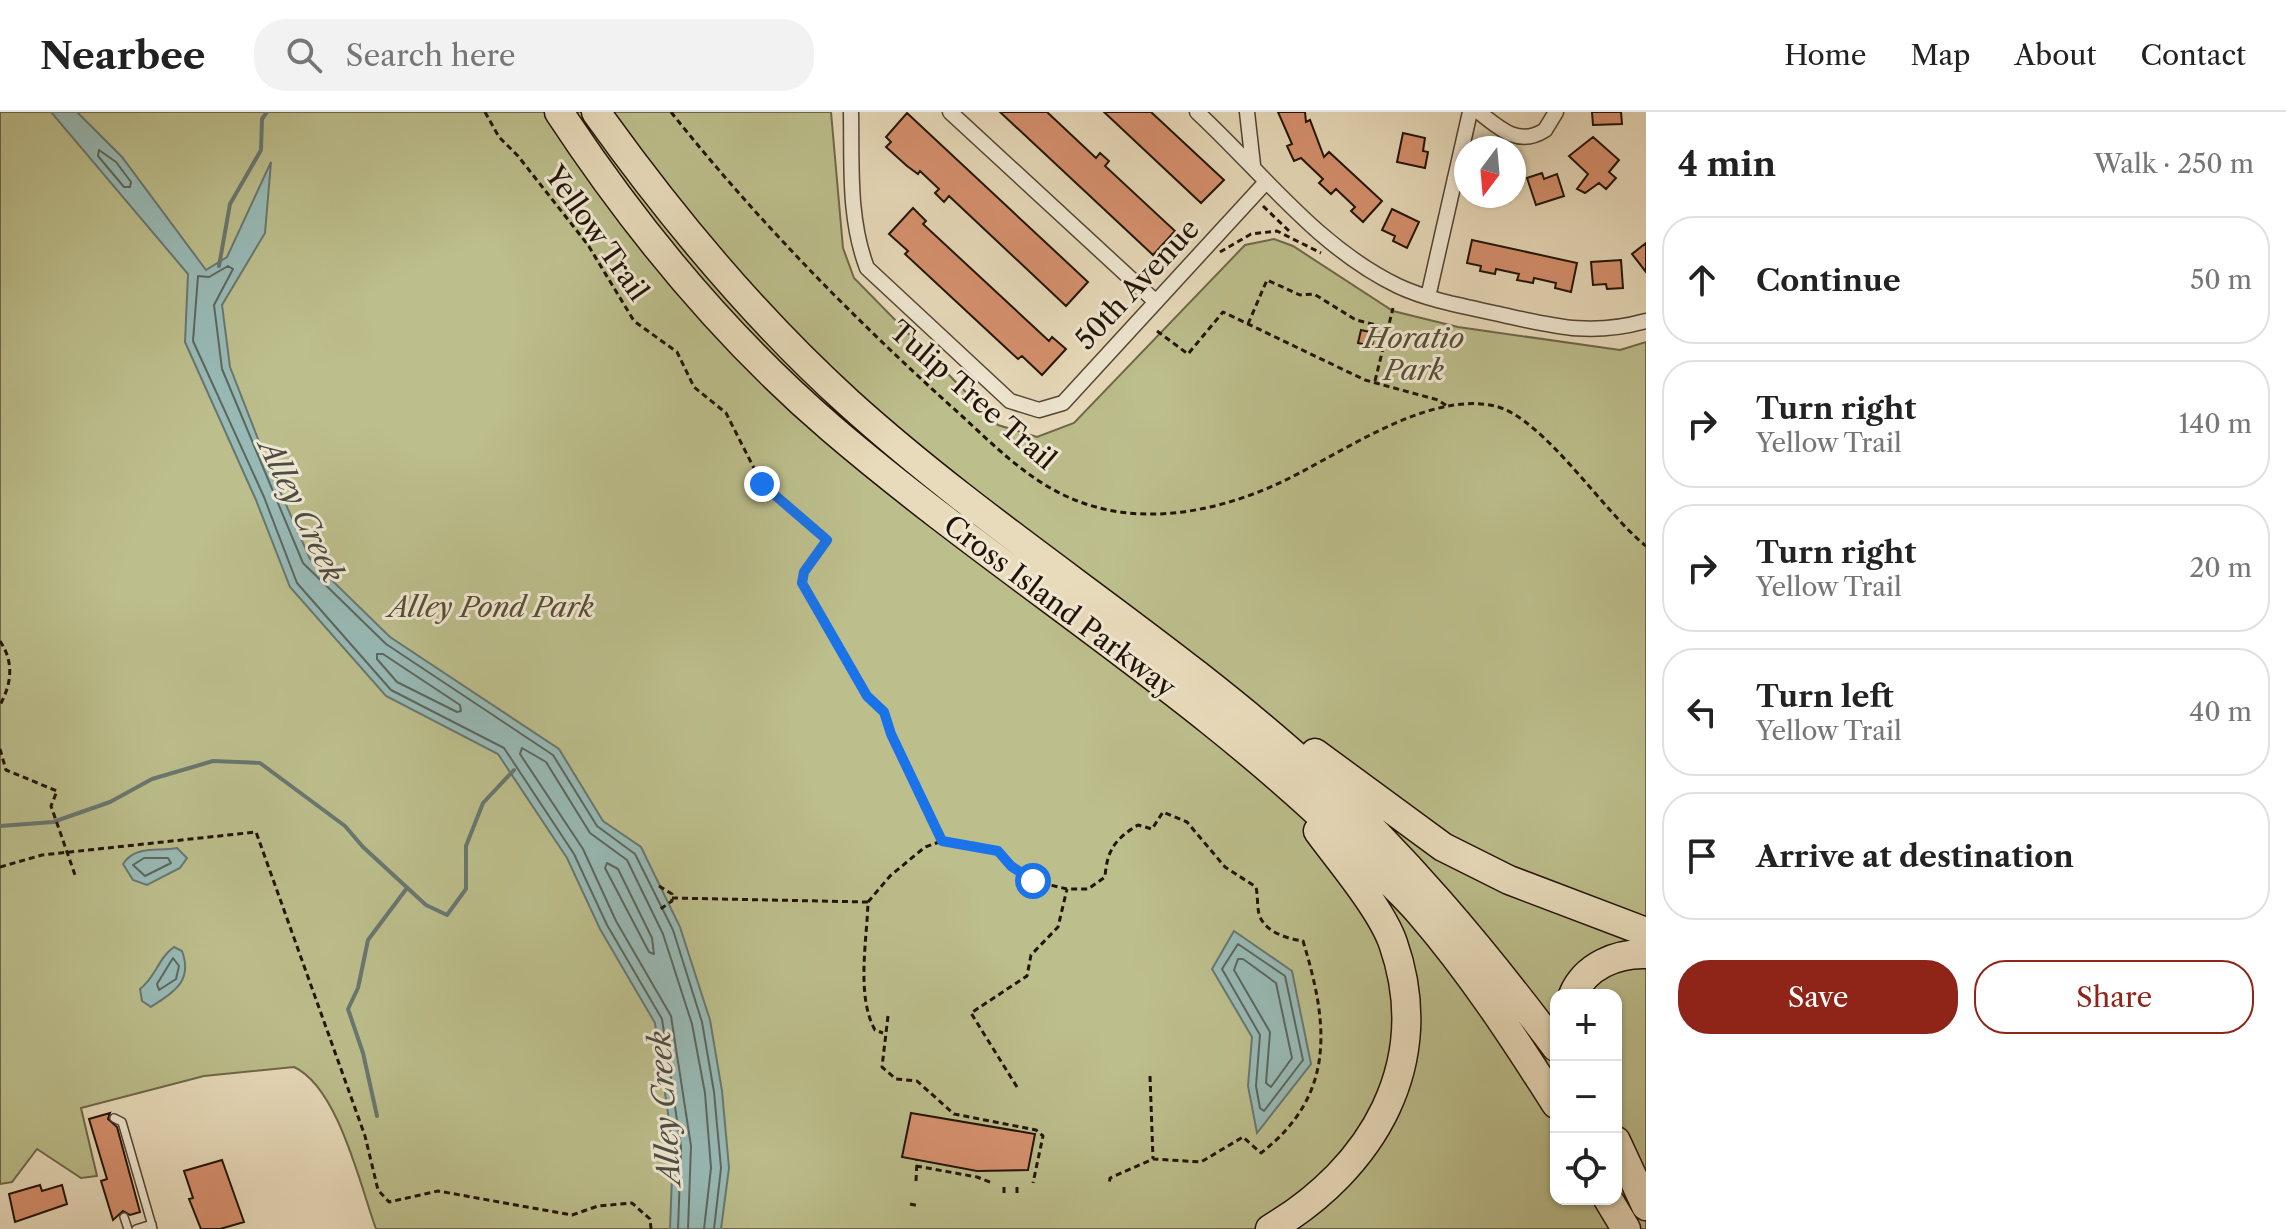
<!DOCTYPE html>
<meta charset="utf-8">
<style>
:root{--surface:#fff;--page:#f2f2f2;--text:#222;--muted:#767676;--line:#e0e0e0;--accent:#8f2418}
body{margin:0;font-family:"Libre Caslon Text",serif;background:var(--page);color:var(--text)}
.controls{position:absolute;right:24px;bottom:24px;display:grid;overflow:hidden;border-radius:16px;box-shadow:0 2px 6px #0004}
.controls button{width:72px;height:72px;display:grid;place-items:center;padding:0;border:0;border-bottom:2px solid var(--line);background:var(--surface);color:var(--text);font:40px sans-serif}
.compass{position:absolute;left:1454px;top:24px;width:72px;height:72px;border-radius:50%;background:var(--surface);box-shadow:0 2px 6px #0004;rotate:196deg}
.stop{position:absolute;width:24px;height:24px;margin:-18px;border:6px solid #1a73e8;border-radius:50%;background:#fff}
.stop.end{background:#1a73e8;border-color:#fff;box-shadow:0 2px 8px #0008}
.list{margin:0;padding:0;list-style:none}
h2{display:flex;justify-content:space-between;align-items:center;height:104px;margin:0;padding:0 32px;font-size:34px}
h2 small{font-size:26px;font-weight:400;color:var(--muted)}
.list li{display:grid;grid-template-columns:52px 1fr auto;gap:24px;align-items:center;box-sizing:border-box;height:128px;margin:0 16px 16px;padding:0 16px;border:2px solid var(--line);border-radius:32px}
.list b{display:block;font-size:30px;white-space:nowrap}
.list p{margin:0;font-size:26px;white-space:nowrap;color:var(--muted)}
.list em{font-size:26px;font-style:normal;color:var(--muted)}
.actions{display:flex;gap:16px;padding:24px 32px}
.actions a{flex:1;padding:18px 0;border:2px solid var(--accent);border-radius:32px;text-align:center;font-size:28px;color:var(--accent)}
.actions .main{background:var(--accent);color:#fff}
.icon{flex:none;width:44px;height:44px;fill:none;stroke:currentColor;stroke-width:2;stroke-linecap:round;stroke-linejoin:round}
.map{position:relative;flex:none;width:1646px;height:1117px;overflow:hidden}
header{display:flex;align-items:center;gap:48px;box-sizing:border-box;height:112px;padding:0 40px;background:var(--surface);border-bottom:2px solid var(--line)}
header strong{font-size:38px}
nav{display:flex;gap:44px;margin-inline-start:auto;font-size:28px}
.search{width:560px;height:72px;background:var(--page);display:flex;align-items:center;gap:20px;box-sizing:border-box;padding:0 28px;border-radius:32px;color:var(--muted);font-size:30px}
main{display:flex}
aside{flex:1;background:var(--surface)}
.map>svg:first-child{display:block}
.green{fill:#bcbe8c;stroke:#6e6849;stroke-width:2;fill-rule:evenodd}
.water{fill:#98bab6;stroke:#687770;stroke-width:2}
.lines{fill:none;stroke-linecap:round;stroke-linejoin:round}
.shore{stroke:#5c665e;stroke-width:2}
.stream{stroke:#687770;stroke-width:4}
.building{fill:#d7916f;stroke:#211306;stroke-width:2}
.service-casing{stroke:#534533;stroke-width:10}
.minor-casing{stroke:#534533;stroke-width:17}
.motorway-casing{stroke:#211306;stroke-width:31}
.path{stroke:#211306;stroke-width:3;stroke-dasharray:6 4;stroke-linecap:butt}
.service{stroke:#f0e8d3;stroke-width:7}
.minor{stroke:#f0e8d3;stroke-width:14}
.motorway{stroke:#e8dbbb;stroke-width:28}
.route{stroke:#1a73e8;stroke-width:10}
.labels{text-anchor:middle;stroke-width:6;stroke-linejoin:round;paint-order:stroke}
.street-label{font-size:28px;fill:#211306;stroke:#f0e8d3}
.park-label{font-size:28px;font-style:italic;fill:#574f35;stroke:#f0e8d3}
.water-label{font-size:30px;font-style:italic;fill:#4b4d44;stroke:#f0e8d3}
</style>
<header>
<strong>Nearbee</strong>
<div class="search"><svg class="icon" aria-label="search" viewBox="0 0 24 24"><circle cx="10" cy="10" r="6"/><path d="M15 15l6 6"/></svg>Search here</div>
<nav><a>Home</a><a>Map</a><a>About</a><a>Contact</a></nav>
</header>
<main>
<div class="map">
<svg width="1646" height="1117" viewBox="0 0 1646 1117">
<rect width="100%" height="100%" fill="#e8dbbb"/>
<filter id="stains"><feTurbulence type="fractalNoise" baseFrequency=".0025" numOctaves="4"/><feColorMatrix values="0 0 0 0 .2 0 0 0 0 .09 0 0 0 0 .02 0 0 0 .5 -.17"/></filter>
<radialGradient id="worn" r=".72"><stop offset=".6" stop-color="#630" stop-opacity="0"/><stop offset="1" stop-color="#630" stop-opacity=".3"/></radialGradient>
<!-- green -->
<path class="green" d="M0,0H831L843,136L854,166L998,313L1037,325L1074,311L1245,133L1274,127L1293,134L1393,199L1458,215L1620,238L1646,230V1117H376C360,1073 338,975 294,955L204,964L81,996L97,1064L81,1066L37,1037L12,1070L0,1072ZM1556,883H1616V1087H1556Z"/>
<!-- water -->
<path class="water" d="M51,0H77L122,45L206,158L227,145L271,50L265,121L222,193L230,255L265,345L310,447L390,525L559,637L603,709L641,735L680,815L710,908L722,979L729,1056L721,1117H670L673,1036L655,911L600,817L567,746L498,642L386,584L290,475L256,388L185,230L188,162Z
M177,736L187,746L180,756L147,773L133,768L123,752C135,733 157,740 177,736Z
M1234,819L1292,859L1311,952L1257,1021L1248,974L1252,925L1212,857Z
M174,835L182,839C193,869 175,879 151,895L142,889L140,877C156,865 158,846 174,835Z"/>
<g class="lines">
<!-- shore -->
<path class="shore" d="M99,38L116,50L131,70L130,75H124L98,44Z
M377,542H383L460,593L461,599L457,600L397,570L377,547Z
M144,746H168L171,751L145,764L133,753Z
M607,751L618,757L652,826L654,842L649,840L605,756Z
M1238,832L1285,864L1303,948L1264,999L1260,996L1256,974L1260,923L1222,857Z
M173,846L179,854L176,867L159,878L157,872Z
M1238,847H1243L1276,871L1292,946L1271,975L1266,971L1270,920L1234,858Z
M678,1117L681,1035L662,907L607,813L574,742L504,636L391,578L297,471L264,385L193,229L198,164L209,165L228,154L233,157L214,193L222,257L303,451L386,532L553,643L597,714L635,742L673,818L702,910L714,980L721,1056L714,1117
M688,1117L691,1034L671,904L616,809L583,737L520,642L522,636L546,650L590,721L627,748L663,822L692,912L705,981L711,1056L704,1117"/>
<!-- stream -->
<path class="stream" d="M219,154L230,92L261,38L262,7L267,0
M0,714L53,710L110,690L152,667L213,649L260,651L345,714L363,735L426,793L447,803L466,777V734L483,691L514,658
M377,1004L363,941L348,897L358,876L368,828L407,776"/>
</g>
<!-- building -->
<path class="building" d="M1000,0H1047L1096,46L1100,41L1109,49L1105,54L1175,119L1153,143Z
M1104,0H1151L1224,68L1201,91Z
M1278,0H1305L1306,10L1310,8L1324,45L1329,40L1382,89L1363,110L1351,99L1355,95L1336,77L1331,82L1319,71L1323,67L1301,46L1294,49L1287,34L1292,32Z
M1592,0H1621L1622,12L1593,13Z
M907,1L1088,170L1066,194L949,84L944,90L935,81L939,77L920,59L918,62L907,54L886,35L891,30L886,25Z
M1403,21L1425,26L1423,39L1428,40L1425,56L1397,50Z
M1593,25L1619,48L1609,60L1616,66L1606,77L1599,71L1585,81L1577,77L1588,62L1569,44Z
M1542,61L1544,67L1557,62L1564,84L1536,93L1527,66Z
M913,96L926,109L923,112L1049,229L1052,225L1066,237L1042,263L1022,244L1018,247L1005,235L905,142L908,139L889,122Z
M1392,97L1419,110L1407,136L1393,129L1395,124L1382,118Z
M1472,128L1577,151L1571,180L1555,176L1556,171L1534,166L1533,171L1517,168L1519,162L1496,157L1495,162L1480,159L1481,154L1467,151Z
M1646,131V160L1632,142Z
M1621,148L1623,176L1607,177L1606,172L1593,173L1591,150Z
M1361,218L1375,221L1372,234L1358,231Z
M110,1001L108,1007L117,1015L140,1100L130,1103L123,1099L113,1108L101,1069L107,1067L89,1007Z
M911,1001L1035,1022L1028,1058L977,1059L902,1045Z
M222,1048L244,1110L220,1117H201L189,1087L193,1086L184,1059Z
M40,1073L42,1079L62,1073L67,1092L15,1110L9,1082Z"/>
<g class="lines">
<!-- service casing -->
<g class="service-casing">
<path id="service" d="M114,1006L122,1010L153,1117
M124,1105L128,1117
M136,1117L152,1112"/>
</g>
<!-- minor casing -->
<g class="minor-casing">
<path id="minor" d="M851,0C852,53 848,106 867,156L1010,289L1039,298L1063,291L1266,70
M950,0L1156,190
M1197,0C1262,60 1317,135 1398,174C1430,189 1468,195 1503,203C1557,215 1592,224 1646,209
M1247,0L1253,53
M1479,0C1500,17 1519,35 1545,18L1556,0
M1428,185L1470,0"/>
</g>
<!-- motorway casing -->
<g class="motorway-casing">
<path id="motorway" d="M559,0C636,117 726,226 832,317C1004,464 1199,581 1359,740C1379,760 1401,779 1420,801C1471,860 1514,926 1556,992
M596,0C671,105 753,204 849,291C994,422 1164,525 1310,657C1402,741 1481,835 1556,935
M1315,641L1443,735L1509,768L1646,820
M1573,883C1585,854 1617,841 1646,842
M1616,1029L1646,1094
M1608,1087L1626,1117
M1270,1117C1373,1056 1435,951 1393,831C1381,797 1340,749 1318,719"/>
</g>
<!-- path -->
<path class="path" d="M485,0L499,25L518,44L588,133L634,209L677,240L694,275L726,301L762,372L827,428L804,460L802,471L867,584L884,600L891,622L942,729
M671,0C756,107 851,204 953,296C989,328 1023,365 1068,385C1134,415 1210,402 1275,373C1336,346 1425,278 1495,294C1544,306 1605,402 1646,434
M1263,94L1289,119
M1220,140L1251,122L1277,119L1321,141
M1248,212L1267,168L1300,183L1314,182L1356,208L1388,216
M1157,219L1188,242L1223,200L1365,268L1438,288L1447,294
M1375,269L1393,196
M0,529C14,550 12,571 0,593
M0,637L6,658L57,679L51,694L75,763
M0,755L42,743L256,720L365,1024L378,1078L389,1090L438,1079L572,1103L598,1094L632,1091L650,1107L651,1117
M659,774L672,782V789L659,798
M672,786L868,790C867,828 856,884 875,918L883,921
M868,790L890,764L925,735L942,729L998,739L1011,754L1033,769L1067,777H1088L1105,765C1107,738 1115,727 1138,713L1152,717L1163,700L1187,710L1225,755L1256,775C1258,784 1257,794 1259,802C1264,820 1288,827 1303,829C1328,911 1337,982 1261,1041L1243,1025L1201,1050L1153,1047L1110,1066L1109,1073
M888,904L882,955L896,967L917,969L954,1002L1036,1018L1043,1024L1033,1071
M1150,964L1153,1047
M1017,975L971,901L1027,864L1031,843L1058,815L1067,777
M916,1054L977,1065L992,1071
M916,1069L917,1048
M1004,1075V1083
M1017,1075V1083
M910,1092L919,1094"/>
<!-- service -->
<use href="#service" class="service"/>
<!-- minor -->
<use href="#minor" class="minor"/>
<!-- motorway -->
<use href="#motorway" class="motorway"/>
</g>
<g class="lines">
<!-- route -->
<path class="route" d="M762,372L827,428L804,460L802,471L867,584L884,600L891,622L942,729L998,739L1011,754L1033,769"/>
</g>
<g class="labels">
<!-- street labels -->
<g class="street-label">
<text transform="translate(597 121) rotate(55)" y="10">Yellow Trail</text>
<text transform="translate(1137 172) rotate(-47)" y="10">50th Avenue</text>
<text transform="translate(973 283) rotate(41)" y="10">Tulip Tree Trail</text>
<text transform="translate(1060 494) rotate(37)" y="10">Cross Island Parkway</text>
</g>
<!-- park labels -->
<g class="park-label">
<text x="1414" y="236">Horatio<tspan x="1414" dy="32">Park</tspan></text>
<text x="491" y="505">Alley Pond Park</text>
</g>
<!-- water labels -->
<g class="water-label">
<text transform="translate(301 399) rotate(64)" y="10">Alley Creek</text>
<text transform="translate(665 996) rotate(-94)" y="10">Alley Creek</text>
</g>
</g>
<rect width="100%" height="100%" filter="url(#stains)"/>
<rect width="100%" height="100%" fill="url(#worn)"/>
</svg>
<div class="controls">
<button>+</button>
<button>−</button>
<button><svg class="icon" aria-label="locate" viewBox="0 0 24 24"><circle cx="12" cy="12" r="6"/><path d="M12 2v4M12 18v4M2 12h4M18 12h4"/></svg></button>
</div>
<svg class="compass" viewBox="-18 -18 36 36"><path d="M0-13l5 13h-10z" fill="#e53935"/><path d="M0 13l5-13h-10z" fill="#767676"/></svg>
<div class="stop" style="left:1033px;top:769px"></div>
<div class="stop end" style="left:762px;top:372px"></div>
</div>
<aside>
<h2>4 min<small>Walk · 250 m</small></h2>
<ul class="list">
<li><svg class="icon" aria-label="ahead" viewBox="0 0 24 24"><path d="M12 20V5M6 11l6-6 6 6"/></svg><div><b>Continue</b></div><em>50 m</em></li>
<li><svg class="icon" aria-label="right" viewBox="0 0 24 24"><path d="M7 20v-9h11M14 6l5 5-5 5"/></svg><div><b>Turn right</b><p>Yellow Trail</p></div><em>140 m</em></li>
<li><svg class="icon" aria-label="right" viewBox="0 0 24 24"><path d="M7 20v-9h11M14 6l5 5-5 5"/></svg><div><b>Turn right</b><p>Yellow Trail</p></div><em>20 m</em></li>
<li><svg class="icon" aria-label="left" viewBox="0 0 24 24"><path d="M17 20v-9H6M10 6l-5 5 5 5"/></svg><div><b>Turn left</b><p>Yellow Trail</p></div><em>40 m</em></li>
<li><svg class="icon" aria-label="arrive" viewBox="0 0 24 24"><path d="M6 21V4h12l-3 4 3 4H6"/></svg><div><b>Arrive at destination</b></div></li>
</ul>
<div class="actions"><a class="main">Save</a><a>Share</a></div>
</aside>
</main>
